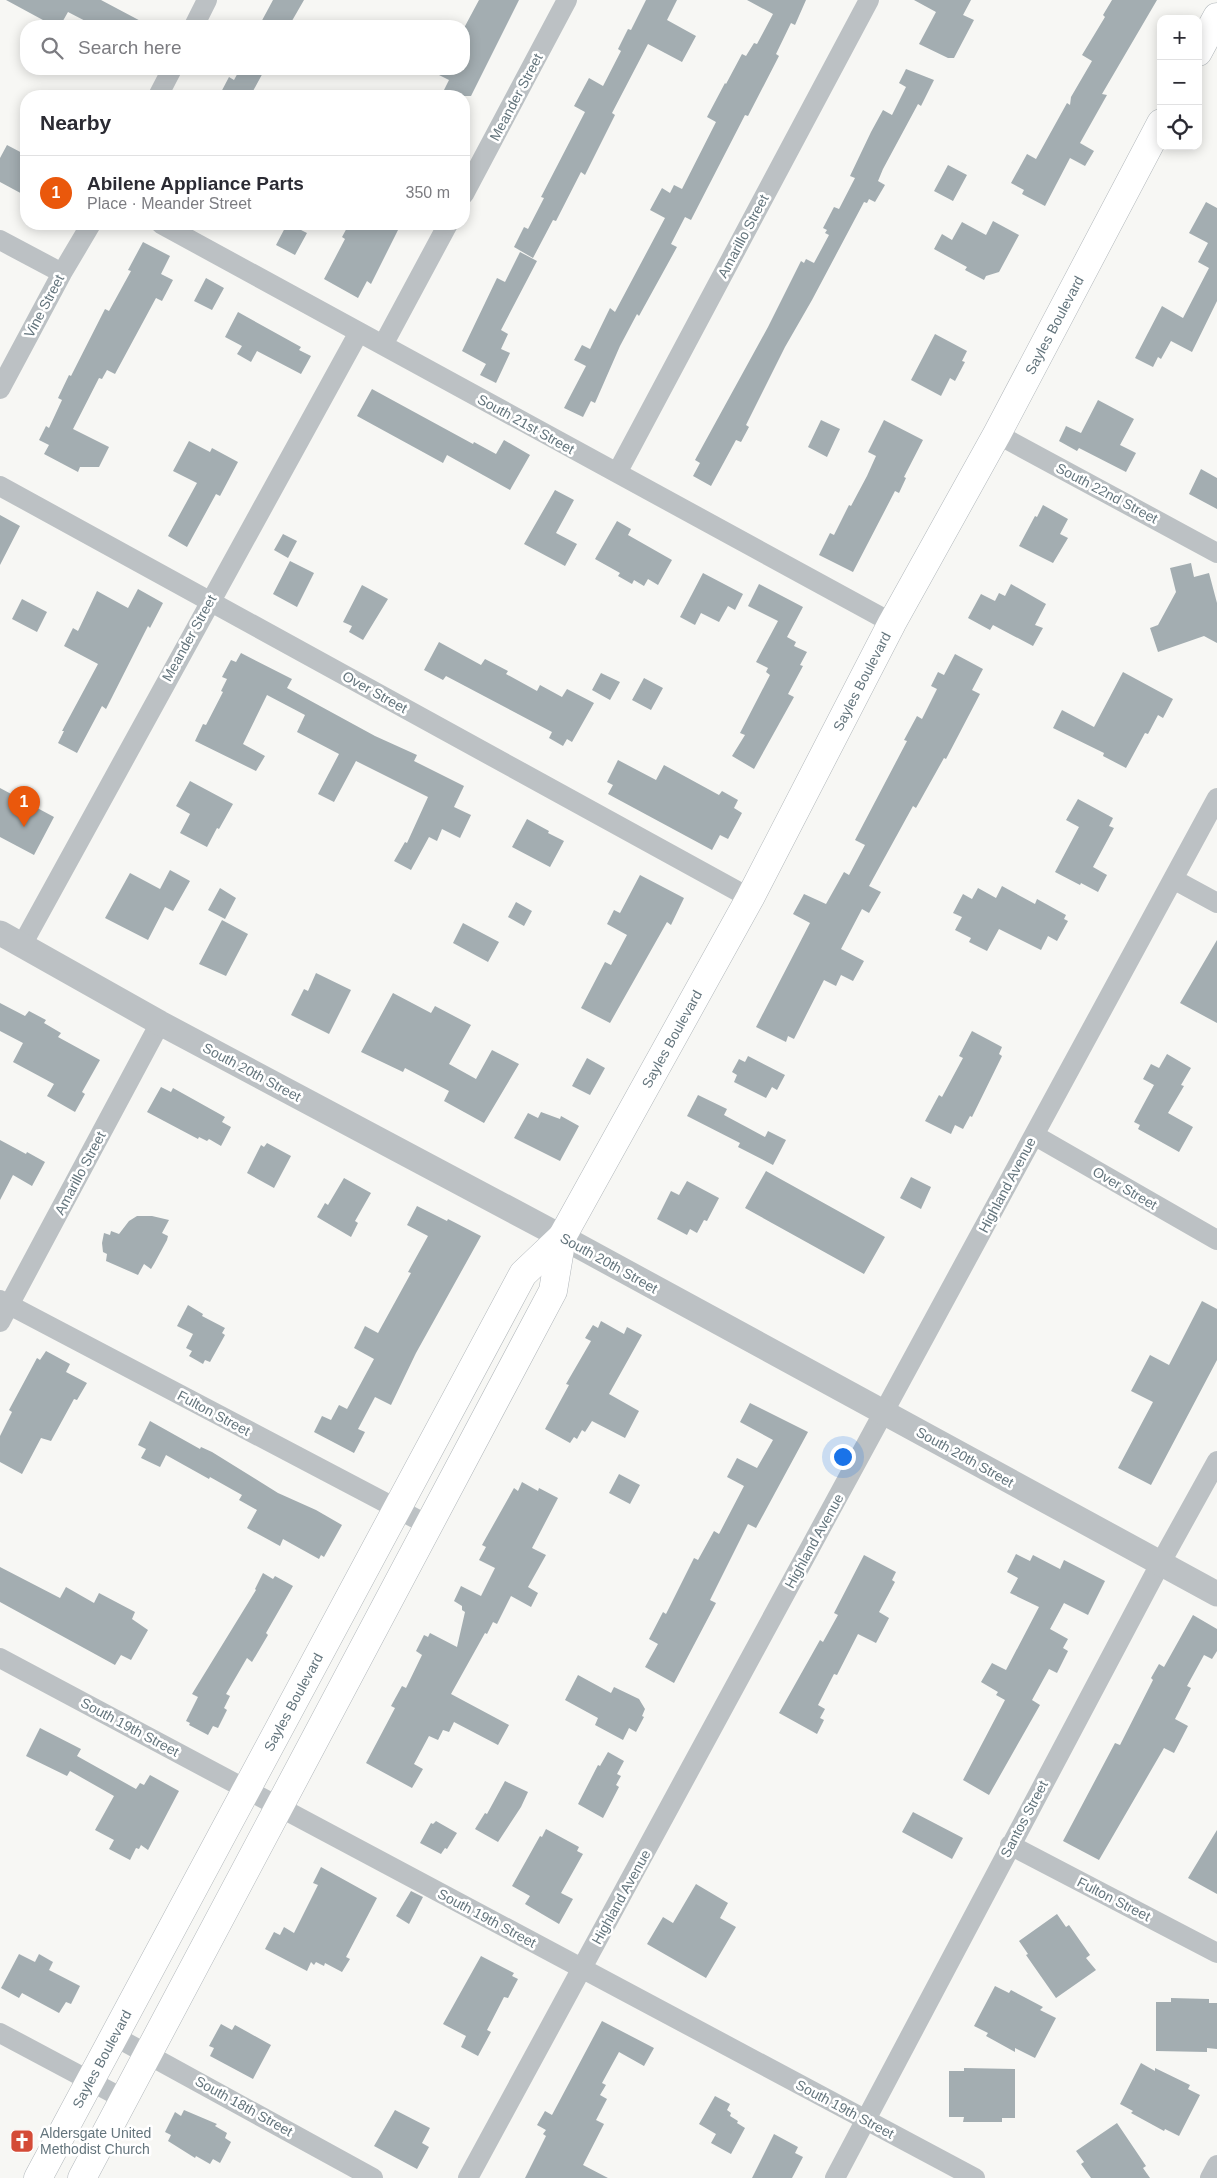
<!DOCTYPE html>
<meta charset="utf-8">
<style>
:root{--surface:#fff;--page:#f2f2f3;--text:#2b2b33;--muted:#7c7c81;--line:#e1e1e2;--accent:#ea580c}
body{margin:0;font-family:Helvetica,sans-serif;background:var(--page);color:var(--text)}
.controls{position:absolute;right:15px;top:15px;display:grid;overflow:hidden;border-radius:10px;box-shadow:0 2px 12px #0003}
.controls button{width:45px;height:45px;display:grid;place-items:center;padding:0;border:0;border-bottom:1px solid var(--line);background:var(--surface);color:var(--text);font:25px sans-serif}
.you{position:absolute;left:842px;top:1456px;width:18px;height:18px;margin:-12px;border:4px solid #fff;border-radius:50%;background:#1a73e8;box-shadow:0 0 0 8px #1a73e833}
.badge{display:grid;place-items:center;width:32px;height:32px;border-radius:50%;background:var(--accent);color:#fff;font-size:16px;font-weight:700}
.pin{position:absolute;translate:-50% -41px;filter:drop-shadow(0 1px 2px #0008)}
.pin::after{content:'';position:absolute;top:26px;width:18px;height:15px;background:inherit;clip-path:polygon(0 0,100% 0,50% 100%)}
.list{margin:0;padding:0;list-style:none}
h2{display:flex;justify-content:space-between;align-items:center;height:65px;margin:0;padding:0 20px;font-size:21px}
h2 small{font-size:16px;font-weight:400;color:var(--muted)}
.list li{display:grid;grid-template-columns:32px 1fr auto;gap:15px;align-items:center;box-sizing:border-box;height:75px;padding:0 20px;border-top:1px solid var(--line)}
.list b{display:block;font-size:19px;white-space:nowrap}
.list p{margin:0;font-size:16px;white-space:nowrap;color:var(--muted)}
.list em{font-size:16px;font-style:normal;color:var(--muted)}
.icon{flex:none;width:28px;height:28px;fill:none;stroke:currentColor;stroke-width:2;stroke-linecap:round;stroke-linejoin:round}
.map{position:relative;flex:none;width:1217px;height:2178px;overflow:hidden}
.search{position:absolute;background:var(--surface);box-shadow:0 2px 12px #0003;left:20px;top:20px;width:450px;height:55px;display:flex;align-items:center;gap:12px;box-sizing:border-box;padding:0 18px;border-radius:20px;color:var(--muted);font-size:19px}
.panel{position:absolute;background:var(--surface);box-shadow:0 2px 12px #0003;left:20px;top:90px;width:450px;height:140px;border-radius:20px}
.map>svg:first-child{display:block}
.building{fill:#a3adb1}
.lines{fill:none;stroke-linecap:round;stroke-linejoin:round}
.secondary-casing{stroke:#b1b7bb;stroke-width:29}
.minor{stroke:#bcc1c4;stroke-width:20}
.tertiary{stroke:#bcc1c4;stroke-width:25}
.secondary{stroke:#fff;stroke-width:28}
.labels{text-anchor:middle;stroke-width:5;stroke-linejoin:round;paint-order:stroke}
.street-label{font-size:14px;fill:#64757d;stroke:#fff}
.poi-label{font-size:14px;fill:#64757d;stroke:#fff;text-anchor:start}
</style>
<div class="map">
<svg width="1217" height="2178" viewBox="0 0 1217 2178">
<rect width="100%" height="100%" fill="#f7f7f4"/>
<!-- building -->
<path class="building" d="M6,0H101L150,26H95L68,12L60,26H54Z
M273,0H304L289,26H259Z
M479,0H519L471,96H441L449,80L427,69H464V28Z
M646,0H677L667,20L696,36L682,62L648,44L612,113L615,115L585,175L581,172L556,221L553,220L533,258L514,247L524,227L528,229L544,198L541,197L585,112L574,106L589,78L603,86L621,51L618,49L628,29L631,30Z
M747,0H806L795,25L791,23L776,54L779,56L748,116L745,115L691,220L685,217L671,244L677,247L639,316L637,314L620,346L595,403L591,401L583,417L564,408L586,366L574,360L582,345L590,349L610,308L615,312L665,218L650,210L662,188L670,193L674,185L682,189L716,122L707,117L725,83L726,84L742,54L746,56L754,43L757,44L773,14Z
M914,0H971L963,15L974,20L954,58H948L919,44L936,12Z
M1112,0H1157L1102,94L1107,95L1080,143L1094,151L1085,166L1070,158L1045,206L1022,194L1024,190L1011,183L1027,154L1036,159L1067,103L1070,105L1071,97L1092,61L1082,55L1105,17L1103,15Z
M240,69H265L253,91L263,96H219L229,77L234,80Z
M906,69L934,80L921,106L918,104L883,169L878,181L885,185L875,202L869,199L867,203L864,202L812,300L785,347L746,425L749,427L741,442L736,440L711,486L693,476L700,463L695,460L768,327L801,261L804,263L806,259L814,263L829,235L825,233L827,230L823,228L834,207L839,209L855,178L850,176L871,132L883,110L892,115L906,87L899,83Z
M7,145L26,155V196L0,182V158Z
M948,165L967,175L953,201L934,191Z
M1206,202L1217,208V301L1192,352L1171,341L1161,359L1158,357L1153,367L1135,358L1162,306L1183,318L1209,268L1198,262L1208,243L1189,233Z
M993,221L1019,235L999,272L986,276L984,280L965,270L967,267L934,249L942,234L952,240L962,222L986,235Z
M287,224H304L301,230L307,233L295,255L276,245Z
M349,224H401L371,284L367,281L358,298L324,279L345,239L342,237Z
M143,242L170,256L161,274L173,280L162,301L156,298L115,374L107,370L102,379L99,378L73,429L109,447L99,467H80L78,472L44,454L49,445L39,440L46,426L49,428L62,400L58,398L69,375L71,376L105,309L109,311L131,271L128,270Z
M520,252L537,261L501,330L508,334L501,349L510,353L496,383L480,375L486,364L462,351L497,278L505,282Z
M206,278L224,288L212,310L194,301Z
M238,312L301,347L299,350L311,356L301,374L257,351L251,362L237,354L242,346L225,337Z
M935,334L967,351L962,361L965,362L955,381L950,378L941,396L911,380Z
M372,389L473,444L474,442L496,454L504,440L530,455L510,490L447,455L443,463L357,416Z
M1098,400L1134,419L1120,445L1136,453L1126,472L1079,448L1077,451L1059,441L1066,426L1081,433Z
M821,420L840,429L827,457L808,447Z
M884,420L923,440L904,477L906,478L899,493L895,491L853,572L819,555L830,533L834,535L849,505L851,506L867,476L876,456L868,452Z
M189,441L210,452L212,448L238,462L220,496L216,494L187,547L168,536L197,483L173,471Z
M1201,469L1217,478V509L1189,494Z
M555,490L574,500L556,533L577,544L565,566L524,544Z
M1043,505L1068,519L1060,534L1068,538L1053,563L1019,546L1035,516L1037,517Z
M0,515L20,526L0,565Z
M617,521L631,529L628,535L672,560L658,585L648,579L644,586L634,580L632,584L618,576L620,573L595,559Z
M283,534L297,541L288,558L274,550Z
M290,561L314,573L297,607L273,594Z
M1191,563L1194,577L1209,573L1217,603V643L1204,636L1158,652L1150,628L1158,625L1176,592L1170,568Z
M703,573L743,594L735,610L728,606L719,622L701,613L695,625L680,617Z
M759,584L803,607L787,637L796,642L794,646L807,652L800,665L803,666L788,694L794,697L754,769L732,756L745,735L740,733L770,675L766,672L768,668L756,662L778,621L748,606Z
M1011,584L1046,604L1035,625L1043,628L1033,646L993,625L990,630L968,618L981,594L995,601L999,593L1005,596Z
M362,585L388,599L363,640L349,632L352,626L343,622Z
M138,589L163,603L150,628L148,626L106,709L102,706L77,753L58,743L64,731H62L98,664L64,646L73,628L78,631L97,591L128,608Z
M22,599L47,612L37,632L12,619Z
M439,642L481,665L485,659L508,671L506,674L537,691L540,685L562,697L567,689L594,703L572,742L567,739L563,746L549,738L552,732L446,676L443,680L424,670Z
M241,653L292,679L287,688L375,736L417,755L414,761L464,786L454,807L471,815L460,838L442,829L437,841L429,837L411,870L394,861L405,842L407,843L428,797L356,761L334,802L318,794L339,754L297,732L305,715L267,695L243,744L265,756L256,771L195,741L203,724L206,725L223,692L221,691L227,679L222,677L231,660L236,662Z
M955,654L983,669L972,690L980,694L946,759L944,758L916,808L913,806L869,886L881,892L869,913L862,909L841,949L864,961L853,981L841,975L836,986L824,980L794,1039L788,1036L786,1042L756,1027L810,923L793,914L804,894L826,904L844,872L849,875L865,845L855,840L907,741L904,740L917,716L922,719L937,689L931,686L938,672L944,675Z
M1123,672L1173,699L1163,718L1158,715L1148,734L1145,733L1126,768L1103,756L1104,753L1053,728L1062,710L1094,727Z
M601,673L620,682L610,700L592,690Z
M644,678L663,688L651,710L632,700Z
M618,760L656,780L664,765L719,795L722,791L738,800L734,808L742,813L728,839L720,835L712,850L608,794L613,785L607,782Z
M190,781L233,804L219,829L217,828L207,847L180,833L190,814L176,806Z
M0,788L54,817L34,855L0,837Z
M1078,799L1113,818L1109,826L1114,828L1093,867L1107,875L1098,892L1081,883L1080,885L1055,872L1079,827L1066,820Z
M527,819L549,831L548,833L564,841L550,867L512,847Z
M170,870L190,881L173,911L165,907L148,940L105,918L130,873L160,889Z
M640,875L684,898L671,925L667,922L610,1023L581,1008L605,962L611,965L627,935L607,924L614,910L620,913Z
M1002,886L1035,904L1037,899L1066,915L1064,919L1068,921L1057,941L1048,936L1041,950L999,929L987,951L969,942L971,938L955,930L962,917L953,913L963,894L972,899L978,888L996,898Z
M220,888L236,898L225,919L208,910Z
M516,902L532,911L524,926L508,917Z
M222,920L248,934L226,976L199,964Z
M463,923L499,942L488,962L453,943Z
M1217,940V1023L1180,1003Z
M316,973L351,990L329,1034L291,1015L304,989L308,991Z
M393,993L431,1013L435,1006L471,1025L449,1064L476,1079L492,1050L519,1064L484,1123L444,1101L449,1091L405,1068L403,1072L361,1052Z
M0,1003L25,1016L29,1011L46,1020L44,1023L61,1033L58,1037L100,1060L82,1092L85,1094L75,1112L47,1096L54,1084L13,1062L23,1043L0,1031Z
M972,1031L1002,1047L999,1054L1002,1056L972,1117L970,1116L963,1129L955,1125L951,1134L925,1121L939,1095L942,1097L963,1058L959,1056Z
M1167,1054L1191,1068L1181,1085L1184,1086L1168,1113L1193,1127L1179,1152L1138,1129L1140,1125L1134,1122L1154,1085L1143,1079L1151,1064L1159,1068Z
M748,1056L785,1075L777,1090L772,1087L766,1098L734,1082L737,1075L732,1072L739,1059L745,1062Z
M587,1058L605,1068L590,1095L572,1086Z
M161,1087L171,1092L173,1088L225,1117L222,1122L231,1127L221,1146L209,1139L207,1141L199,1137L198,1139L147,1112Z
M698,1095L727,1109L724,1115L765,1137L768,1131L786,1140L773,1165L738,1147L740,1143L687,1116Z
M541,1112L560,1119L561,1116L579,1126L560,1161L514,1138L528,1113L538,1118Z
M0,1140L26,1154L27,1152L45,1162L32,1186L13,1175L0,1200Z
M267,1143L291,1156L274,1188L247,1173L261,1145L264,1147Z
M766,1171L885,1237L864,1274L745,1208Z
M911,1177L931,1187L921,1209L900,1198Z
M344,1178L371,1193L355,1221L358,1223L351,1237L317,1217L325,1203L328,1205Z
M687,1181L719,1198L707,1221L704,1220L697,1233L690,1229L687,1235L657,1219L671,1191L679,1195Z
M417,1206L447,1221L448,1219L481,1236L416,1353L391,1405L375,1397L358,1429L365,1432L354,1453L314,1432L322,1416L331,1420L339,1405L347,1409L374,1359L354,1348L365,1326L378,1333L411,1273L408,1272L428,1236L407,1225Z
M137,1216H152L169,1220L162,1233L168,1236L167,1240L154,1264L151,1269L144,1264L138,1275L106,1261L107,1254L103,1252L102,1243L104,1233L110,1235L111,1231L119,1234L129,1221Z
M1202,1301L1217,1309V1360L1151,1485L1118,1468L1153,1402L1131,1391L1150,1355L1169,1365Z
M188,1305L203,1314L202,1316L225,1328L222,1333L225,1335L210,1362L205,1360L203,1364L189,1356L192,1351L186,1348L193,1334L177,1326Z
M601,1321L624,1334L627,1327L642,1335L609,1394L639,1411L625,1438L592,1421L585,1432L582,1430L577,1439L574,1437L570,1443L545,1429L569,1385L566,1384L591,1341L585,1338L593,1325L598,1328Z
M46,1351L70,1364L66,1372L87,1383L77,1400L74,1399L51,1441L41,1438L22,1474L0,1462V1436L12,1412L9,1410L37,1358L40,1360Z
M750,1403L808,1432L756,1528L748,1524L710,1600L716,1603L674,1683L645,1667L658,1644L649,1639L663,1612L666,1614L694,1558L698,1560L714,1531L719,1534L744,1486L727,1477L737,1458L757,1468L773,1440L740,1422Z
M150,1421L200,1449L201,1447L212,1452L278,1493L316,1510L342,1525L324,1557L321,1555L319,1559L283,1539L280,1546L247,1528L257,1510L239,1500L242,1495L210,1477L209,1479L166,1455L160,1467L141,1458L146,1449L138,1445Z
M619,1474L640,1485L630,1504L609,1493Z
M522,1482L538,1491L539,1488L558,1498L532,1548L546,1555L528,1587L538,1593L531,1607L511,1596L497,1624L493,1622L487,1634L485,1633L451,1694L509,1725L498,1745L454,1722L449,1732L443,1730L438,1740L429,1736L414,1764L423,1769L412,1788L366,1763L395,1708L391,1706L402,1686L406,1688L422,1655L416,1651L424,1635L428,1637L430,1633L457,1647L465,1612L462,1610V1606L454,1601L461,1586L481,1596L495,1568L479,1560L486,1547L482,1545L514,1488L518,1491Z
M1016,1554L1030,1561L1033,1555L1060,1569L1064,1560L1105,1581L1088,1615L1064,1603L1050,1629L1068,1639L1063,1648L1068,1651L1057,1673L1049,1669L1032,1700L1040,1705L989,1795L963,1780L1005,1700L996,1695L998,1692L981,1682L992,1663L1006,1670L1039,1607L1010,1593L1018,1578L1007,1572Z
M864,1555L896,1572L892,1580L895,1582L879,1612L889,1618L876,1643L858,1634L837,1675L834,1674L818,1705L825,1709L820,1718L824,1720L817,1734L779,1713L820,1640L823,1642L838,1615L834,1613Z
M0,1567L60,1598L66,1587L94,1603L99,1593L135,1612L132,1619L148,1630L131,1660L121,1655L115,1665L0,1602Z
M263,1573L273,1579L275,1576L293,1586L266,1633L268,1635L252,1662L247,1658L226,1694L230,1696L224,1708L227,1710L218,1728L213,1726L208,1735L189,1725L190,1723L186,1721L198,1697L192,1694L256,1590L255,1589Z
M1193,1615L1217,1629V1651L1212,1659L1204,1655L1187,1686L1191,1688L1175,1719L1188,1726L1174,1753L1164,1748L1099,1860L1063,1841L1115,1743L1120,1745L1153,1680L1151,1678L1159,1664L1164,1667Z
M578,1675L611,1693L614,1687L639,1699L645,1709L642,1716L644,1717L636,1732L629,1728L623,1740L595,1725L598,1718L565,1700Z
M40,1728L81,1749L77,1756L136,1789L140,1783L144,1785L150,1775L179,1791L148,1850L141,1845L139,1849L136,1848L130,1860L109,1849L114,1840L95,1830L114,1796L70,1771L67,1776L26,1756Z
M608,1752L624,1761L617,1774L621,1776L616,1785L619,1787L603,1818L578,1804L598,1765L600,1766Z
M505,1781L528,1792L521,1807L498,1842L475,1829L485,1813L487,1814Z
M913,1812L963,1838L952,1859L902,1832Z
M436,1821L457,1833L447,1849L445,1848L441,1854L420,1843L431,1823L433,1824Z
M546,1829L579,1847L577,1851L583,1854L561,1893L573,1899L559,1924L525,1904L530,1896L512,1886L540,1836L542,1837Z
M1217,1830V1894L1188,1878Z
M321,1867L377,1898L346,1957L350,1959L342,1972L325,1963L324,1966L316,1962L314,1965L311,1962L307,1971L265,1949L274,1932L280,1935L284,1927L294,1933L318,1885L313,1883Z
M696,1884L728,1903L720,1918L736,1927L706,1978L647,1944L663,1917L673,1923Z
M411,1891L423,1897L409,1924L396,1916Z
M1057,1914L1066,1927L1069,1925L1090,1955L1086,1958L1096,1970L1056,1998L1026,1955L1028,1954L1019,1941Z
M19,1954L35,1962L39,1954L53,1962L49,1970L80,1986L71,2004L66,2002L59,2013L22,1993L19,1998L1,1988Z
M481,1956L514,1973L512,1976L518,1979L508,1998L504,1997L487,2030L491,2032L478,2056L461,2047L466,2036L443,2024Z
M995,1986L1009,1993L1011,1990L1043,2007L1040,2010L1056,2018L1035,2058L1015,2048V2052L986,2036L988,2033L974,2026Z
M1171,1998L1209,1999V2003H1217V2049L1207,2048V2052L1156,2051V2002H1171Z
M602,2021L654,2048L644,2066L619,2052L602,2083L606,2085L600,2095L607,2099L596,2120L604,2124L583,2165L608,2178H525L546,2136L543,2134L546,2130L537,2125L545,2111L552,2115Z
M221,2024L232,2030L235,2025L271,2045L253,2079L210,2056L214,2048L209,2046Z
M1141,2063L1155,2071V2068L1190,2085L1188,2089L1200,2095L1179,2136L1165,2129L1164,2131L1131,2113L1133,2111L1120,2104Z
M964,2068L1015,2069V2118H1002V2122H963L964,2117H949V2071H964Z
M715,2096L730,2104L727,2110L731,2113L730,2116L738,2121L737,2123L745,2128L731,2154L711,2143L716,2134L699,2124Z
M184,2110L217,2124L215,2126L227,2133L225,2138L231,2142L220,2163L213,2159L210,2164L196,2156L195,2158L168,2141L171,2135L165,2132L175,2112L181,2116Z
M395,2110L430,2128L422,2143L429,2147L417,2169L374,2146Z
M1117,2123L1146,2166L1143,2168L1150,2178H1091L1081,2164L1084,2162L1076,2151Z
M774,2134L798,2147L795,2153L803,2157L792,2178H752Z"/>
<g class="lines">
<!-- secondary casing -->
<g class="secondary-casing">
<g id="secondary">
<path d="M1198,52L1217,17"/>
<path id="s1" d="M38,2178L523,1274L562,1237L750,898L892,623L997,434L1161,123"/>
<path d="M82,2178L553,1291L562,1237"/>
</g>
</g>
<!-- minor -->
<path class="minor" d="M194,26L207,0
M158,96L172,69
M464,194L567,0
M161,224L892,623
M0,240L62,273
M383,345L448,224
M0,389L62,273L91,224
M997,434L1217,553
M617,473L869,0
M0,486L750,898
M1173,879L1217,903
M22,945L359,332
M1034,1135L1217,1240
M0,1300L428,1525
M0,1322L160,1023
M0,1658L975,2178
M1010,1845L1217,1953
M0,2033L124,2099
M114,2036L373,2178
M468,2178L1217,798
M835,2178L1160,1564L1217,1461
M1210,2178L1217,2165"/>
<!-- tertiary -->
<path class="tertiary" d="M0,933L160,1023L562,1237L1217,1594"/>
<!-- secondary -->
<use href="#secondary" class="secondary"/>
</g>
<!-- icons -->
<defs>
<g id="church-square" transform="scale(1.25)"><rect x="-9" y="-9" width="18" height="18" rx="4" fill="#d44b37" stroke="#fff"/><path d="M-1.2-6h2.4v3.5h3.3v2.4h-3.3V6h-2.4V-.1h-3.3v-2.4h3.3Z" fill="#fff"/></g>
</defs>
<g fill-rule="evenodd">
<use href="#church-square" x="22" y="2141"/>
</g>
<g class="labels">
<!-- street labels -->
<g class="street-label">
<text transform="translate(516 97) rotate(-62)" y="5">Meander Street</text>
<text transform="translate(743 236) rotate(-62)" y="5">Amarillo Street</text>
<text transform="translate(44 306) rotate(-62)" y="5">Vine Street</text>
<text dy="5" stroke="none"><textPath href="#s1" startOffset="2116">Sayles Boulevard</textPath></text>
<text transform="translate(526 424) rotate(29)" y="5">South 21st Street</text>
<text transform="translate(1107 493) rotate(28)" y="5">South 22nd Street</text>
<text transform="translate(189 638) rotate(-61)" y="5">Meander Street</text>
<text dy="5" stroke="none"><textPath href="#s1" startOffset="1711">Sayles Boulevard</textPath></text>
<text transform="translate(375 692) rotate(29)" y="5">Over Street</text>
<text dy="5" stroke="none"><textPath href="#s1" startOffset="1306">Sayles Boulevard</textPath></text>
<text transform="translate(252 1072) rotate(28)" y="5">South 20th Street</text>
<text transform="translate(80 1173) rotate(-62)" y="5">Amarillo Street</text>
<text transform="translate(1007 1185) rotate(-62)" y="5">Highland Avenue</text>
<text transform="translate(1125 1188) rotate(30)" y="5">Over Street</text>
<text transform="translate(609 1263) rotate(29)" y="5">South 20th Street</text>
<text transform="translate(214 1413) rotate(28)" y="5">Fulton Street</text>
<text transform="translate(965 1457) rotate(29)" y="5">South 20th Street</text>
<text transform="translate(814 1541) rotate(-61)" y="5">Highland Avenue</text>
<text dy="5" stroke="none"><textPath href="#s1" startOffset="540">Sayles Boulevard</textPath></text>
<text transform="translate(130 1727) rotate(28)" y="5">South 19th Street</text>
<text transform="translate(1024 1819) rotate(-62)" y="5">Santos Street</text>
<text transform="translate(621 1897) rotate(-61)" y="5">Highland Avenue</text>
<text transform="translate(1114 1899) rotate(27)" y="5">Fulton Street</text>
<text transform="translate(487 1918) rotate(28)" y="5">South 19th Street</text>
<text dy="5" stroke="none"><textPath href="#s1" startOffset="135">Sayles Boulevard</textPath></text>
<text transform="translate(244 2106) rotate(29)" y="5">South 18th Street</text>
<text transform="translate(845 2109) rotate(28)" y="5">South 19th Street</text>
</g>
<!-- poi labels -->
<g class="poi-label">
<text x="40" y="2138">Aldersgate United<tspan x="40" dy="16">Methodist Church</tspan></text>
</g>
</g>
</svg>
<div class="controls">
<button>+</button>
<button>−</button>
<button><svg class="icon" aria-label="locate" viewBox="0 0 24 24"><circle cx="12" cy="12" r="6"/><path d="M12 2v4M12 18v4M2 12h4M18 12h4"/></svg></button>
</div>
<div class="you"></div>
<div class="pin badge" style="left:24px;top:827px">1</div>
<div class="search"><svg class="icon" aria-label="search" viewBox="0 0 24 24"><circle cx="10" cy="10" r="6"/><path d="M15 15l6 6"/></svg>Search here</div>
<section class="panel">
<h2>Nearby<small></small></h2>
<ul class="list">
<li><span class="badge">1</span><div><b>Abilene Appliance Parts</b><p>Place · Meander Street</p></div><em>350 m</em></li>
</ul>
</section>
</div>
